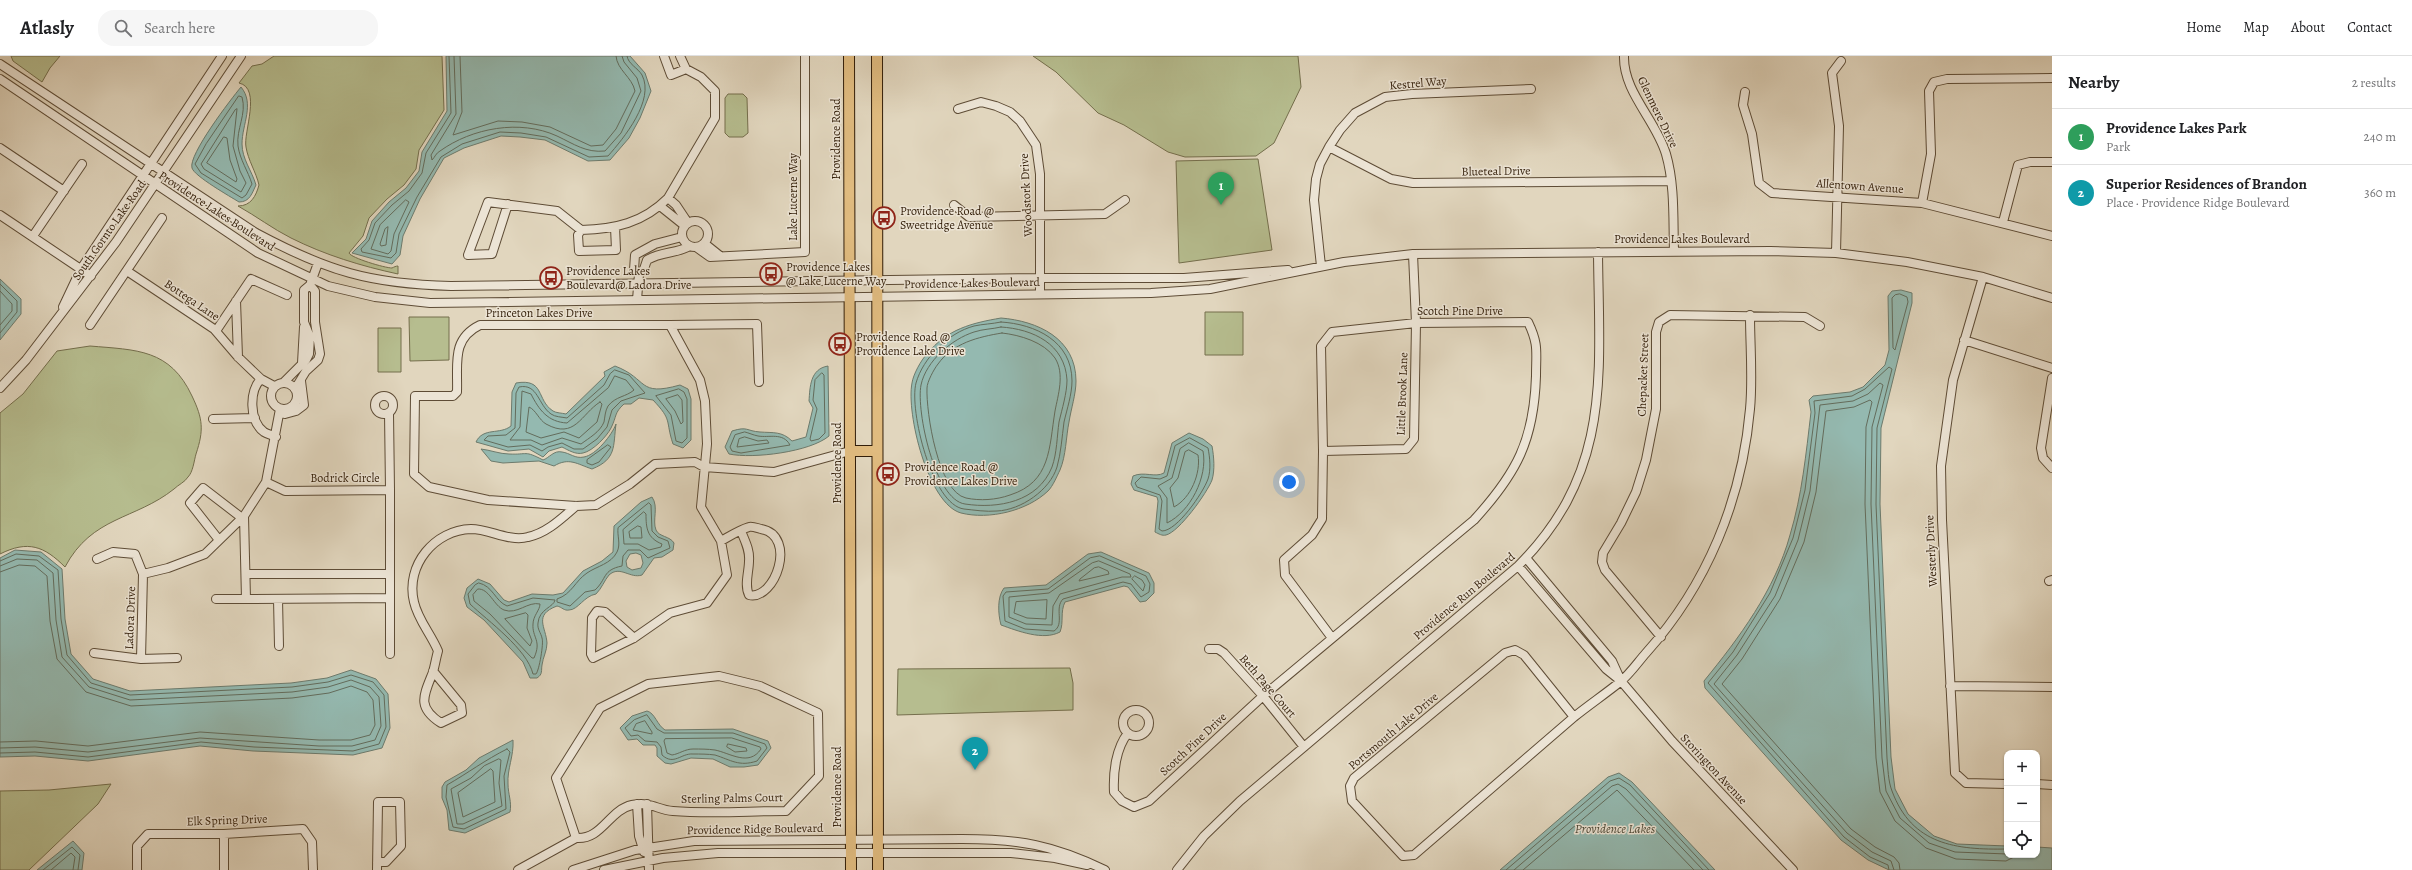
<!DOCTYPE html>
<meta charset="utf-8">
<style>
:root{--surface:#fff;--page:#f6f6f6;--text:#202124;--muted:#757577;--line:#e0e0e0;--accent:#8f2418}
body{margin:0;font-family:Alegreya,serif;background:var(--page);color:var(--text)}
.controls{position:absolute;right:12px;bottom:12px;display:grid;overflow:hidden;border-radius:8px;box-shadow:0 1px 3px #0004}
.controls button{width:36px;height:36px;display:grid;place-items:center;padding:0;border:0;border-bottom:1px solid var(--line);background:var(--surface);color:var(--text);font:20px sans-serif}
.you{position:absolute;left:1289px;top:426px;width:14px;height:14px;margin:-10px;border:3px solid #fff;border-radius:50%;background:#1a73e8;box-shadow:0 0 0 6px #1a73e833}
.badge{display:grid;place-items:center;width:26px;height:26px;border-radius:50%;background:var(--accent);color:#fff;font-size:13px;font-weight:700}
.pin{position:absolute;translate:-50% -33px;filter:drop-shadow(0 1px 2px #0008)}
.pin::after{content:'';position:absolute;top:21px;width:14px;height:12px;background:inherit;clip-path:polygon(0 0,100% 0,50% 100%)}
.list{margin:0;padding:0;list-style:none}
h2{display:flex;justify-content:space-between;align-items:center;height:52px;margin:0;padding:0 16px;font-size:17px}
h2 small{font-size:13px;font-weight:400;color:var(--muted)}
.list li{display:grid;grid-template-columns:26px 1fr auto;gap:12px;align-items:center;box-sizing:border-box;height:56px;padding:0 16px;border-top:1px solid var(--line)}
.list b{display:block;font-size:15px;white-space:nowrap}
.list p{margin:0;font-size:13px;white-space:nowrap;color:var(--muted)}
.list em{font-size:13px;font-style:normal;color:var(--muted)}
.icon{flex:none;width:22px;height:22px;fill:none;stroke:currentColor;stroke-width:2;stroke-linecap:round;stroke-linejoin:round}
.map{position:relative;flex:none;width:2052px;height:814px;overflow:hidden}
header{display:flex;align-items:center;gap:24px;box-sizing:border-box;height:56px;padding:0 20px;background:var(--surface);border-bottom:1px solid var(--line)}
header strong{font-size:19px}
nav{display:flex;gap:22px;margin-inline-start:auto;font-size:14px}
.search{width:280px;height:36px;background:var(--page);display:flex;align-items:center;gap:10px;box-sizing:border-box;padding:0 14px;border-radius:16px;color:var(--muted);font-size:15px}
main{display:flex}
aside{flex:1;background:var(--surface)}
.map>svg:first-child{display:block}
.green{fill:#b6bd8f;stroke:#746e4c}
.water{fill:#94b9b0;stroke:#6d7b6d;fill-rule:evenodd}
.lines{fill:none;stroke-linecap:round;stroke-linejoin:round}
.shore{stroke:#636c5c;stroke-width:1}
.minor-casing{stroke:#5e4c36;stroke-width:10}
.major-casing{stroke:#321e09;stroke-width:12}
.minor{stroke:#ece4d5;stroke-width:8}
.major{stroke:#e0bb7f;stroke-width:10}
.labels{text-anchor:middle;stroke-width:3;stroke-linejoin:round;paint-order:stroke}
.street-label{font-size:12px;fill:#321e09;stroke:#ece4d5}
.poi-label{font-size:12px;fill:#321e09;stroke:#ece4d5;text-anchor:start}
.water-label{font-size:13px;font-style:italic;fill:#4f4c3b;stroke:#ece4d5}
</style>
<header>
<strong>Atlasly</strong>
<div class="search"><svg class="icon" aria-label="search" viewBox="0 0 24 24"><circle cx="10" cy="10" r="6"/><path d="M15 15l6 6"/></svg>Search here</div>
<nav><a>Home</a><a>Map</a><a>About</a><a>Contact</a></nav>
</header>
<main>
<div class="map">
<svg width="2052" height="814" viewBox="0 0 2052 814">
<rect width="100%" height="100%" fill="#e1d6be"/>
<filter id="stains"><feTurbulence type="fractalNoise" baseFrequency=".005" numOctaves="4"/><feColorMatrix values="0 0 0 0 .2 0 0 0 0 .09 0 0 0 0 .02 0 0 0 .5 -.17"/></filter>
<radialGradient id="worn" r=".72"><stop offset=".6" stop-color="#630" stop-opacity="0"/><stop offset="1" stop-color="#630" stop-opacity=".3"/></radialGradient>
<!-- green -->
<path class="green" d="M11,0H60L50,12L42,26L13,5Z
M274,0H442L444,54L419,94L416,113L404,129L387,143L369,162L363,180L349,197C351,202 385,212 392,212C394,211 396,210 398,210V218C361,210 325,199 291,182C273,173 256,160 238,150C251,150 256,140 259,129C256,116 248,104 246,91C243,77 262,32 239,27L252,10L262,8Z
M1033,0H1298L1301,31L1274,87L1256,100L1185,101L1168,96L1124,69L1098,57L1056,16Z
M728,38H743L747,42L748,77L743,81H729L725,77V42Z
M1258,103L1272,194L1179,207L1176,105Z
M1205,256H1243V299H1205Z
M409,261H449V304L410,305Z
M378,272H401V316H378Z
M90,290C137,294 170,293 192,340C203,363 204,374 196,398C194,405 193,416 188,421C185,426 178,429 174,433C135,464 92,460 65,511C44,490 28,484 0,498V357L23,338L57,295Z
M1070,612L1073,627V654L897,659L898,613Z
M111,728L98,748L29,814H0V735L49,734Z"/>
<!-- water -->
<path class="water" d="M446,0H630L645,17L651,35L640,62L629,82L610,104L588,105L545,84L520,81L501,80L464,92L444,102L420,143L403,180L400,199L392,208L352,197L366,183L372,165L389,146L406,132L419,115L422,96L447,55Z
M241,31C255,48 242,68 242,88C242,103 252,115 256,129C252,137 250,146 239,146C231,141 194,120 192,112C188,99 231,43 241,31Z
M0,223L21,243V258L0,284Z
M1901,234L1912,237V247L1881,372L1880,448L1891,701L1895,733L1908,758L1934,780L1957,788L2007,790V799H2037V791L2052,792V814H1889L1868,804L1841,784L1705,632L1704,625C1739,582 1775,534 1790,479C1802,439 1806,398 1811,356L1809,344L1813,340L1850,336L1863,331L1885,309L1889,294L1888,240L1892,235Z
M1001,262C1037,265 1076,282 1076,325C1076,338 1071,353 1069,366C1066,381 1066,400 1060,414C1057,420 1053,430 1048,435C1027,455 989,464 961,457C928,448 906,357 912,327C913,319 921,304 927,298C947,273 972,267 1001,262Z
M615,310C649,323 637,341 680,329L688,333L691,343V384L683,392L673,388C665,364 673,365 653,344L639,342L631,348H624C614,357 617,360 611,372C607,380 593,395 583,397C576,399 568,394 562,391L549,395L543,401L529,393L508,395L476,386C483,371 500,379 511,370L512,336L516,327C545,322 536,344 553,355C556,357 562,357 566,358L605,320L604,316Z
M828,310L829,380C810,396 753,403 729,398L725,391L732,375C748,370 746,375 760,376C773,377 782,375 792,385L806,381L813,352L809,345C810,331 810,313 828,310Z
M616,368C613,390 617,403 592,413C577,408 569,401 554,410L539,405L503,407L491,405L481,393C490,394 500,398 509,398C528,399 524,394 543,404C549,402 554,394 562,396C570,397 575,403 584,401C596,399 612,379 616,368Z
M1189,377L1203,383L1212,390C1214,401 1215,414 1212,424C1207,437 1179,476 1166,479C1162,480 1159,478 1155,476L1158,445L1157,441L1134,434L1131,428L1133,420C1144,415 1155,422 1164,417L1172,387Z
M652,441C659,451 652,464 656,474C659,481 670,480 674,487L673,494L662,501L654,502L642,519C630,523 620,509 609,519C604,525 602,532 596,538C584,540 578,554 569,554C564,555 562,551 557,550C533,559 546,571 547,587C547,595 543,601 542,609C541,615 543,618 537,622H530L523,606L484,564L467,551L464,542L467,532L478,523L490,528L504,544L509,546L532,538L553,539L563,537L583,515L602,505L613,496L614,470L641,446ZM636,497L641,499L643,507L641,512L632,514L627,511L626,505L630,498Z
M15,494L41,496L62,513L65,563L71,598L93,623L130,635L291,627L327,622L351,614L376,623L388,638L390,672L382,692L353,699L253,695L200,690L88,705L35,700L0,701V502Z
M1101,496L1149,517L1154,527V537L1146,545L1140,546L1128,531L1124,530L1065,546C1060,556 1064,566 1060,576C1043,585 1018,575 1001,569C998,558 997,541 1004,532L1046,529L1088,498Z
M647,655C655,657 657,669 665,674L733,673L768,685L771,692L758,709L744,711H730L713,703L691,702L671,708L665,707L657,700V692L655,689H643L637,683L628,684L620,672L632,660Z
M513,684C514,700 507,713 508,728C508,738 512,746 510,756L465,777L449,774L447,754L442,742V731L445,726L466,714L479,702Z
M1619,717L1632,726L1715,814H1500L1608,721Z
M73,785L84,797L82,814H37Z"/>
<g class="lines">
<!-- shore -->
<path class="shore" d="M449,0L451,57L426,97L422,117L409,135L392,149L375,167L369,184L361,193L362,196L391,202L396,197L399,178L417,141L441,101L462,88L500,76L521,77L546,81L589,101L608,100C624,82 655,44 642,19C638,12 628,8 627,0
M454,0L456,58L431,99L432,104C435,101 436,97 440,95C472,72 520,63 557,80C574,88 586,97 605,95L621,77L641,35L637,22L624,6L622,0
M460,0L462,56L453,79L498,65L522,66L550,71L591,90L603,89L616,73L635,35C632,21 617,14 616,0
M239,40L242,41C247,58 236,73 238,90C240,104 248,115 252,128L246,139L242,142L201,117L195,108L206,88Z
M237,53L233,90L240,115L246,127L241,136L204,113L201,108L235,54Z
M224,81L227,82L230,104L237,123L236,126L207,107Z
M406,144L409,146L394,178L391,195L388,198L371,193L380,169Z
M388,171L386,189L381,190L380,188L385,173Z
M0,228L17,245V256L0,277
M0,235L12,248V255L0,269
M1900,238L1907,241L1908,246L1895,294L1893,292L1892,242L1895,239Z
M1001,266C1035,268 1072,285 1072,325C1072,338 1067,353 1064,366C1062,381 1061,397 1057,411C1050,434 1021,454 997,455C986,456 974,454 964,453C932,449 909,354 916,327C923,302 948,277 974,270C983,268 992,268 1001,266Z
M1001,271C1033,273 1065,288 1067,324C1067,337 1062,353 1059,366C1057,380 1057,397 1052,411C1038,446 998,453 965,448C935,444 916,355 921,329C926,305 952,283 974,276C983,273 993,273 1001,271Z
M1002,277C1020,279 1044,286 1055,302C1065,318 1058,339 1055,355C1049,392 1051,426 1010,439C996,444 980,445 966,442C938,436 926,356 927,332C927,326 934,313 938,308C953,287 978,281 1002,277Z
M615,314L629,319L645,337L621,345L612,354L607,371L597,383L583,393H574L562,387L548,391L542,395L530,389L508,391L484,384L488,380L506,379L515,372L516,337L519,331C538,327 538,349 551,358C555,361 562,361 567,362L604,329L610,318Z
M822,317L824,319L825,377L819,383L811,385L810,383L817,353L813,344L815,324Z
M615,320L626,324L634,334C626,341 616,340 608,350C605,355 605,361 604,366C600,376 589,382 581,388L562,382L542,389L531,384H510L520,371L522,335L531,338C539,354 548,366 567,367L608,332Z
M679,333L684,336L687,343V382L682,387L676,385L671,359L656,340Z
M678,339L682,344L683,366L681,368L675,355L666,343Z
M600,346L602,348L597,366L579,382L564,376L541,382L526,376L529,351C536,354 539,364 546,368C575,384 581,358 600,346Z
M745,376C749,377 753,379 758,380C769,382 783,376 790,389L741,397L732,395L730,391L735,379Z
M745,381L758,385L767,384L769,387L737,391L739,383Z
M1190,382L1208,392C1210,402 1211,414 1208,423C1203,437 1177,475 1162,475L1159,473L1162,445L1160,439L1137,431L1135,427L1141,421L1160,423L1167,420L1175,390Z
M1189,387L1203,395C1208,421 1190,456 1167,467V442L1158,430L1172,422L1180,393Z
M608,389L611,391L599,406L592,409L587,407V404Z
M1189,394L1198,399C1201,417 1191,442 1174,451L1170,432L1178,422L1185,396Z
M649,447L651,449L652,475L658,481L668,485L670,492L648,502L640,494H628L623,500L622,510C602,514 607,523 595,534L585,536L570,550L557,546V543C572,538 575,525 587,517C597,510 611,508 617,496C621,488 617,480 618,472Z
M644,456L646,458C646,472 647,482 662,488L661,491L649,494L638,488H624L623,474Z
M638,470L641,471L642,482H630L629,476Z
M1100,500L1146,520L1150,528L1149,536L1141,541L1131,528L1123,526L1063,543C1054,552 1065,568 1054,575L1025,573L1005,565L1003,540L1006,536L1048,533L1090,502Z
M0,505L16,498L39,500L58,514L61,563L67,599L91,627L130,639L292,631L328,626L351,619L373,626L384,639L386,671L379,688L353,695L254,691L201,686L88,701L35,696L0,697
M1099,505L1130,518L1131,521H1122L1060,538L1053,550L1052,569L1026,568L1009,561V541L1049,537L1092,507Z
M0,510L17,503L37,504L53,517L56,564L62,601L89,631L130,644L292,636L328,631L351,624L370,631L379,641L381,670L375,684L352,690H319L200,682L88,696L35,691L0,692
M1099,511L1108,515L1109,518L1079,525L1080,523L1094,512Z
M0,516L19,509L35,510L47,520L50,565L57,603L86,636L131,650L292,642L329,637L351,630L367,636L373,644L375,669L370,679L351,684H319L200,676L88,690L36,685L0,686
M1135,520L1142,524L1145,529L1143,535L1132,523Z
M479,527C493,530 495,545 507,550L533,542L555,544C554,551 539,553 538,567C537,573 541,577 542,582C544,587 539,615 536,618H533C527,593 488,565 470,548L468,538L475,529Z
M478,533C489,532 494,550 504,554C517,559 528,545 540,548C540,554 533,560 533,568C532,582 542,584 534,602H532L490,558L474,545L473,539Z
M1047,544L1046,563L1027,562L1014,557L1016,546Z
M526,557L528,559L527,572L532,585L530,590L505,563Z
M647,659L657,673L664,677H733L765,688L767,692L757,705C739,711 731,704 715,699C708,698 700,698 693,698C681,697 674,710 662,699L661,691L657,686L645,685L638,679L631,680L625,672L634,664Z
M645,665L652,676V678L633,674L636,668Z
M732,682L760,691L761,693C749,711 730,697 715,694C708,693 700,693 693,693C685,693 679,698 672,699L667,697L664,685L665,683Z
M728,688L746,692L747,695L735,696L727,691Z
M507,693L510,696L504,720L506,753L464,773L453,771L446,741L447,729C468,717 485,704 507,693Z
M499,703L501,704L499,727L502,750L463,768H457L451,733L471,722L484,710Z
M491,713L493,715L495,746L463,761L458,737Z
M43,814L72,791L80,799L78,814
M51,814L71,797L75,801L73,814
M1506,814L1610,725L1619,722L1630,729L1709,814
M1514,814L1612,730L1618,728L1626,733L1703,814
M1523,814L1617,734L1694,814
M1889,814L1888,809L1870,801L1844,781L1708,627L1733,596L1770,537L1793,482L1805,434L1815,357L1814,345L1852,340L1865,333L1889,311L1892,313L1877,372L1876,448L1887,702C1888,712 1888,725 1892,735C1912,789 1956,794 2007,793
M1894,814L1891,805L1872,796L1847,777L1714,628L1737,599L1775,540L1798,484L1810,435L1820,349L1853,345L1868,338L1880,327L1883,329L1872,371L1871,448L1882,702L1886,735L1900,762L1929,787L1955,796L2007,798
M1900,814L1899,807L1894,801L1875,791L1851,773L1722,628L1742,603L1780,543L1804,486L1816,436L1826,355L1854,351L1870,344L1872,346L1866,371L1865,448L1876,702L1880,736L1895,765L1926,792L1956,803L2006,805L2018,799"/>
<!-- minor casing -->
<g class="minor-casing">
<path id="minor" d="M664,0L671,19L686,13
M1624,0C1623,36 1656,64 1666,98C1675,129 1673,163 1674,195
M0,8L256,177C327,215 370,228 451,230L1040,222H1184L1288,214
M0,23L258,197L328,230L375,241L430,247L1151,237L1210,233L1344,206L1413,198L1770,195L1836,197L1907,206L1983,221L2052,242
M1745,36L1743,49L1752,78L1759,127L1772,137L1922,147L2052,180
M958,53L981,46L996,50L1010,56L1020,65L1036,89L1040,118V238
M1329,91L1391,123L1413,127L1671,125
M0,92L64,135
M668,142L676,149L688,167
M1922,147L1931,98L1929,35L1934,26L1947,23L2052,22
M508,148L492,198L468,199L488,146L557,155L581,174C615,173 643,167 668,142L715,62V35L701,21L686,13L680,0
M954,149L969,161L1105,158L1125,144
M660,150L685,170
M0,159L91,220
M682 178a13 13 0 1 1 26 0a13 13 0 1 1-26 0Z
M2003,166L2018,109L2030,106H2052
M581,174L578,179L579,195L616,194L615,171
M33,180L82,108
M704,187L719,199
M696,191L710,201L805,196V0
M1836,197L1839,70L1832,17L1841,5
M1321,210L1314,144L1316,123L1320,108L1329,91L1340,74L1355,57L1385,41L1412,38L1531,33
M127,215L214,273L238,301L261,323L274,330
M639,218L634,214L635,199L655,188L682,181
M1983,221L1953,324L1941,410L1942,464L1955,717L1966,727L2007,728
M637,244L639,218L644,213L647,204C662,195 676,198 690,190
M236,245L238,301
M63,251L81,213L222,0
M90,269L162,162
M670,269L757,268L759,326
M216,275L251,223L287,239
M1964,284L2052,312
M302,307L304,271
M2052,322L2041,392L2043,402L2052,412
M261,323C249,334 249,365 264,376C267,378 272,379 276,381
M284,326L306,304L309,298L310,281L304,266V234L310,229L318,207
M271 340a13 13 0 1 1 26 0a13 13 0 1 1-26 0Z
M0,332L26,304L116,186L241,0
M295,333L306,315L318,304L320,298L315,266V235L310,229
M375 349a9 9 0 1 1 18 0a9 9 0 1 1-18 0Z
M389,357L390,434
M285,358L296,355L304,349L301,325
M213,363L255,362
M1323,395L1406,393L1414,383L1416,267L1413,198
M244,460L246,543L390,542V434L285,435L266,426
M219,484L190,447L203,432L242,462
M721,485C730,480 739,474 749,471C752,470 757,472 761,473C798,480 775,545 749,539C744,529 749,516 749,505C750,494 745,485 741,475
M1526,502L1612,605L1621,625
M97,503L113,496L135,498L143,518
M1518,510L1606,613L1621,625L1672,685L1793,814
M246,518H390
M2049,525L2052,524
M216,543H246
M278,543L279,590
M1661,581L1605,514L1602,506L1603,497L1621,467L1636,436L1646,404L1656,353V276L1659,266L1670,259L1805,261L1820,270
M634,582L605,556L597,555L592,562L591,598L593,602L634,582L670,557L707,547L727,519L721,485L701,451L707,388L705,345L700,324L670,269H480C451,283 458,308 457,336L453,340H415L414,418L429,431L488,444L576,450L596,449L630,428L655,408L695,406L704,411L774,416L850,395
M1209,593H1218L1224,597L1263,640L1304,691
M1515,594L1524,599L1574,661L1414,799L1403,800L1352,745L1350,730L1354,722L1505,597Z
M94,597L141,603L177,602
M390,598V542
M141,603L143,518L168,512L205,498L244,460L266,426L280,353
M433,615L461,649L462,657L441,667C416,651 424,639 433,616C435,609 436,602 438,595C431,578 418,564 414,546C405,509 435,474 471,473C490,473 509,486 528,481C547,477 562,462 576,450
M719,620L760,630L818,657L819,720L786,755C749,755 710,758 673,755C657,754 651,745 632,749C609,754 602,784 576,782L556,722L600,652L648,628Z
M1950,630L2052,631
M1123 667a13 13 0 1 1 26 0a13 13 0 1 1-26 0Z
M1574,661C1589,649 1605,638 1620,626C1630,618 1638,606 1646,597C1707,529 1742,444 1750,353C1753,322 1750,290 1750,259
M1128,677C1116,692 1113,716 1114,736L1122,745L1134,751L1149,745L1263,640L1474,464C1517,417 1534,384 1536,320C1536,295 1539,289 1528,266L1416,267L1332,276L1321,290L1323,395L1322,463L1312,479L1284,504L1285,519L1332,582
M2037,728L2052,729
M637,748L639,780L644,796
M647,748L649,814
M224,778V814
M137,814V790L148,778H224L303,773L312,786L313,814
M377,814L378,746H400L401,790L386,806H377
M518,814L576,782
M573,814L635,794L694,785L962,783C1020,783 1053,789 1105,814
M604,814L663,802L718,797H1011L1055,802L1087,809
M1177,814L1204,780L1240,745L1518,510C1613,415 1599,318 1598,196"/>
</g>
<!-- major casing -->
<g class="major-casing">
<path id="major" d="M849,0L851,814
M877,0L878,814
M850,395H877"/>
</g>
<!-- minor -->
<use href="#minor" class="minor"/>
<!-- major -->
<use href="#major" class="major"/>
</g>
<!-- icons -->
<defs>
<g id="bus-ring" transform="scale(1.15)"><circle r="9.5" fill="#ece4d5" stroke="#8f2418" stroke-width="1.5"/><path d="M-5-6H5V4H4V6H2V4H-2V6H-4V4H-5ZM-3.5-4V0h7V-4ZM-3.5 1.2v1.5H-2V1.2ZM2 1.2v1.5H3.5V1.2Z" fill="#8f2418"/></g>
</defs>
<g fill-rule="evenodd">
<use href="#bus-ring" x="884" y="162"/>
<use href="#bus-ring" x="771" y="218"/>
<use href="#bus-ring" x="551" y="222"/>
<use href="#bus-ring" x="840" y="288"/>
<use href="#bus-ring" x="888" y="418"/>
</g>
<g class="labels">
<!-- street labels -->
<g class="street-label">
<text transform="translate(1418 27) rotate(-5)" y="4">Kestrel Way</text>
<text transform="translate(1658 56) rotate(64)" y="4">Glenmere Drive</text>
<text transform="translate(836 83) rotate(-90)" y="4">Providence Road</text>
<text transform="translate(1496 115) rotate(-1)" y="4">Blueteal Drive</text>
<text transform="translate(1860 130) rotate(4)" y="4">Allentown Avenue</text>
<text transform="translate(1026 139) rotate(-93)" y="4">Woodstork Drive</text>
<text transform="translate(793 141) rotate(-90)" y="4">Lake Lucerne Way</text>
<text transform="translate(217 155) rotate(33)" y="4">Providence Lakes Boulevard</text>
<text transform="translate(109 174) rotate(-55)" y="4">South Gornto Lake Road</text>
<text x="1682" y="187">Providence Lakes Boulevard</text>
<text transform="translate(972 227) rotate(-1)" y="4">Providence Lakes Boulevard</text>
<text transform="translate(192 244) rotate(34)" y="4">Bottega Lane</text>
<text x="1460" y="259">Scotch Pine Drive</text>
<text x="539" y="261">Princeton Lakes Drive</text>
<text transform="translate(1643 319) rotate(-88)" y="4">Chepacket Street</text>
<text transform="translate(1402 338) rotate(-88)" y="4">Little Brook Lane</text>
<text transform="translate(837 407) rotate(-90)" y="4">Providence Road</text>
<text x="345" y="426">Bodrick Circle</text>
<text transform="translate(1931 495) rotate(-93)" y="4">Westerly Drive</text>
<text transform="translate(1464 540) rotate(-40)" y="4">Providence Run Boulevard</text>
<text transform="translate(130 562) rotate(-88)" y="4">Ladora Drive</text>
<text transform="translate(1268 630) rotate(49)" y="4">Beth Page Court</text>
<text transform="translate(1393 675) rotate(-40)" y="4">Portsmouth Lake Drive</text>
<text transform="translate(1193 688) rotate(-43)" y="4">Scotch Pine Drive</text>
<text transform="translate(1714 713) rotate(47)" y="4">Storington Avenue</text>
<text transform="translate(837 731) rotate(-90)" y="4">Providence Road</text>
<text transform="translate(732 742) rotate(-1)" y="4">Sterling Palms Court</text>
<text transform="translate(227 764) rotate(-2)" y="4">Elk Spring Drive</text>
<text transform="translate(755 773) rotate(-1)" y="4">Providence Ridge Boulevard</text>
</g>
<!-- poi labels -->
<g class="poi-label">
<text x="900" y="159">Providence Road @<tspan x="900" dy="14">Sweetridge Avenue</tspan></text>
<text x="786" y="215">Providence Lakes<tspan x="786" dy="14">@ Lake Lucerne Way</tspan></text>
<text x="566" y="219">Providence Lakes<tspan x="566" dy="14">Boulevard@ Ladora Drive</tspan></text>
<text x="856" y="285">Providence Road @<tspan x="856" dy="14">Providence Lake Drive</tspan></text>
<text x="904" y="415">Providence Road @<tspan x="904" dy="14">Providence Lakes Drive</tspan></text>
</g>
<!-- water labels -->
<g class="water-label">
<text x="1615" y="777">Providence Lakes</text>
</g>
</g>
<rect width="100%" height="100%" filter="url(#stains)"/>
<rect width="100%" height="100%" fill="url(#worn)"/>
</svg>
<div class="controls">
<button>+</button>
<button>−</button>
<button><svg class="icon" aria-label="locate" viewBox="0 0 24 24"><circle cx="12" cy="12" r="6"/><path d="M12 2v4M12 18v4M2 12h4M18 12h4"/></svg></button>
</div>
<div class="you"></div>
<div class="pin badge" style="left:1221px;top:149px;background:#2e9e5b">1</div>
<div class="pin badge" style="left:975px;top:714px;background:#0f9aa8">2</div>
</div>
<aside>
<h2>Nearby<small>2 results</small></h2>
<ul class="list">
<li><span class="badge" style="background:#2e9e5b">1</span><div><b>Providence Lakes Park</b><p>Park</p></div><em>240 m</em></li>
<li><span class="badge" style="background:#0f9aa8">2</span><div><b>Superior Residences of Brandon</b><p>Place · Providence Ridge Boulevard</p></div><em>360 m</em></li>
</ul>
</aside>
</main>
